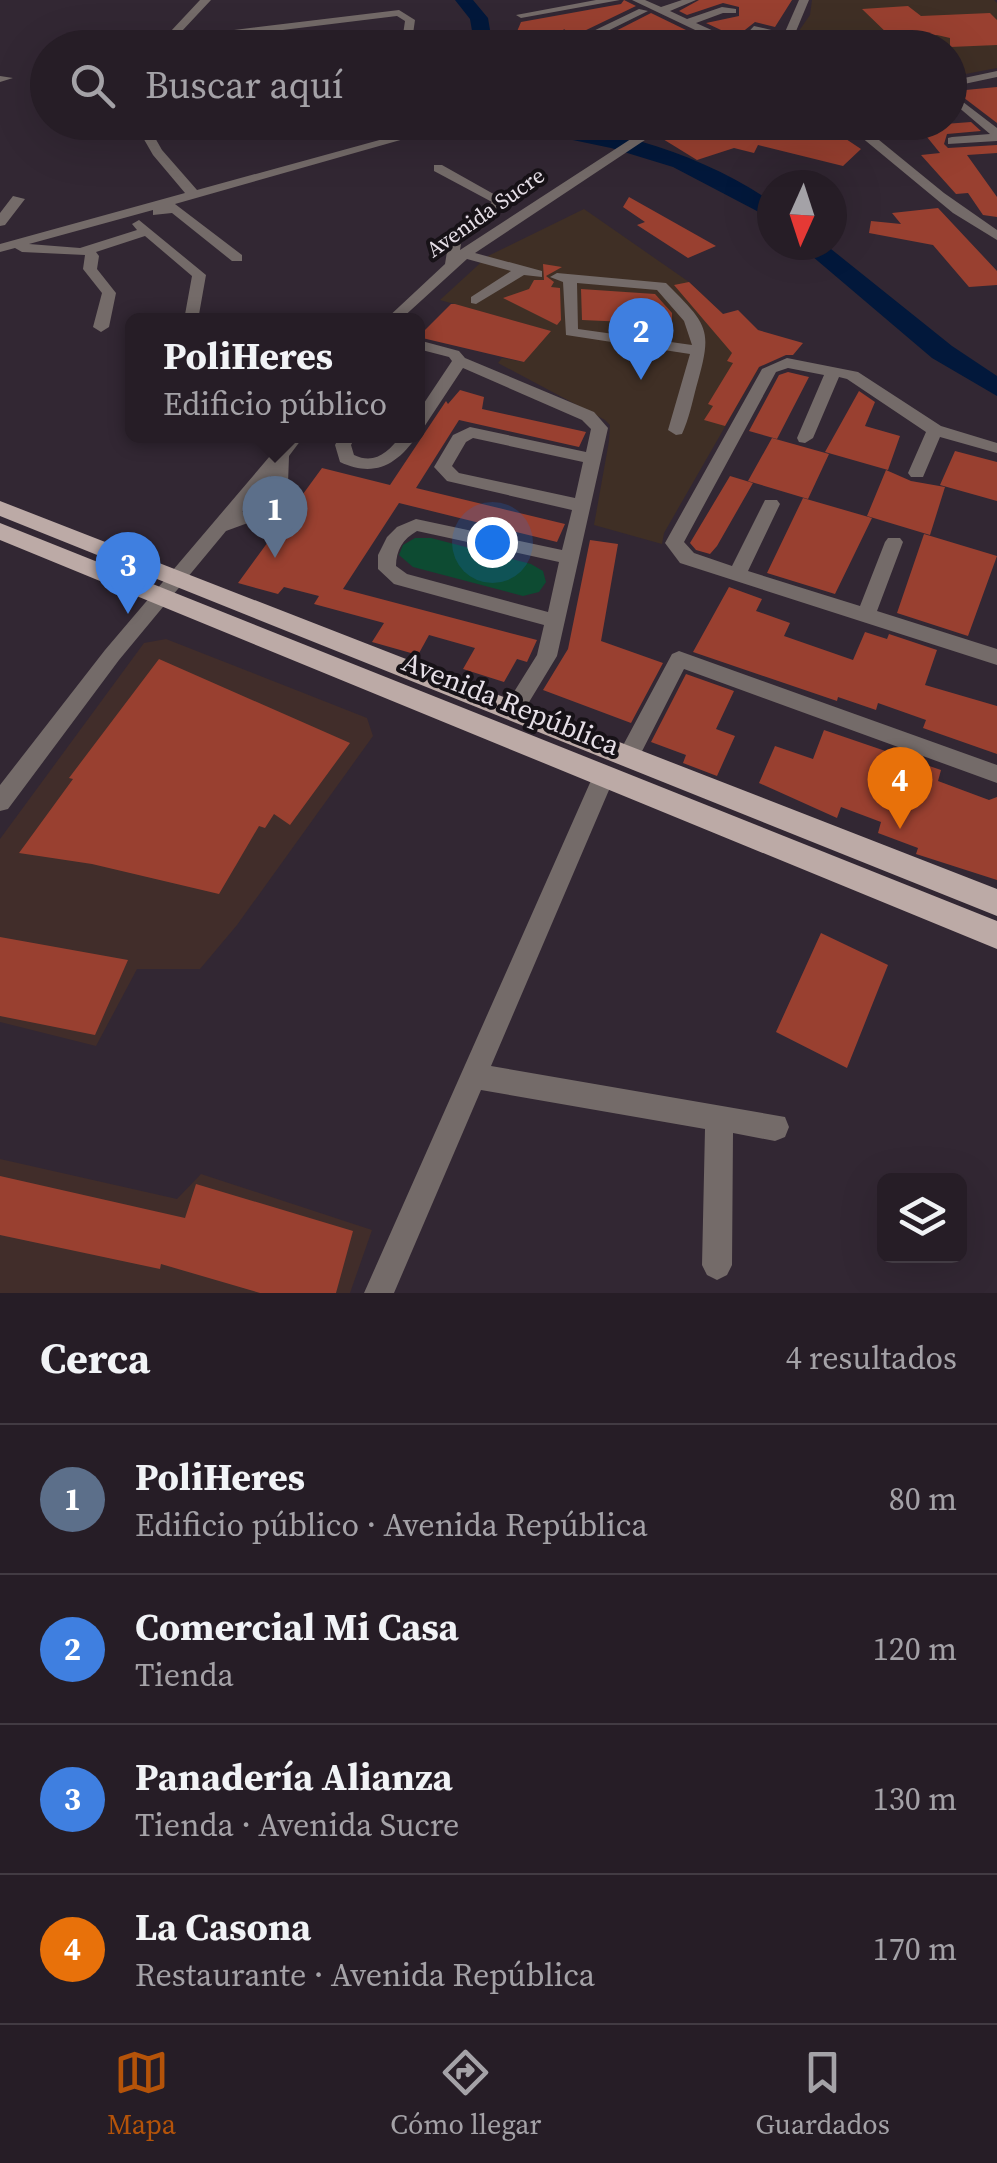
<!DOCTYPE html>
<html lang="es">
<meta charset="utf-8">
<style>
:root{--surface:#261d26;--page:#322a32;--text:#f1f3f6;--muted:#a4a2a7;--line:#423b43;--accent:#b45309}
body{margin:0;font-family:"Source Serif 4",serif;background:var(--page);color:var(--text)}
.controls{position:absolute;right:30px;bottom:30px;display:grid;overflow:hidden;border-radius:15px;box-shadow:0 10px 40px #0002}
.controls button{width:90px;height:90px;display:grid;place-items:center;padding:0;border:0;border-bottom:2px solid var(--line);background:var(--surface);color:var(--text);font:50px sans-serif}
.compass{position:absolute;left:757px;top:170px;width:90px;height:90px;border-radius:50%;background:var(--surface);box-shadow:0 10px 40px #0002;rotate:183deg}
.you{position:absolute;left:492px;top:542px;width:35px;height:35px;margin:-25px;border:8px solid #fff;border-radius:50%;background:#1a73e8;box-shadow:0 0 0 15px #1a73e833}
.badge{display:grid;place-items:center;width:65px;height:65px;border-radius:50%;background:var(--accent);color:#fff;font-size:32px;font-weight:700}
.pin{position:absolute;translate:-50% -82px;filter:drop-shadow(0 2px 5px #0008)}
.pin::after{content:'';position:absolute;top:52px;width:35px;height:30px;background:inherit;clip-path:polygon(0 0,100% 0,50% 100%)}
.popup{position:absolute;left:125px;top:313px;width:300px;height:130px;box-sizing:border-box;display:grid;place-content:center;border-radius:15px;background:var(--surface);filter:drop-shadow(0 2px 8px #0005);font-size:32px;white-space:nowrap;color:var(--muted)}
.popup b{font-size:38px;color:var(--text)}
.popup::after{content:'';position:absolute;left:50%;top:100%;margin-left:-20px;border:20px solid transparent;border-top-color:var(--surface)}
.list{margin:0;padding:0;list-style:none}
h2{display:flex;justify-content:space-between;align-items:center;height:130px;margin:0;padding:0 40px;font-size:42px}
h2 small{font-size:32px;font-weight:400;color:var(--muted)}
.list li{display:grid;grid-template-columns:65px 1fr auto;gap:30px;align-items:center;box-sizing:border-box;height:150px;padding:0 40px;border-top:2px solid var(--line)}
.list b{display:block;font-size:38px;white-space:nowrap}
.list p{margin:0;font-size:32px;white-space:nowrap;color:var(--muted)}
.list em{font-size:32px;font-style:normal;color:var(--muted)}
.icon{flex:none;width:55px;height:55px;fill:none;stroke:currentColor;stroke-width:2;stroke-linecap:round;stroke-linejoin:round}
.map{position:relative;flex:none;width:997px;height:1293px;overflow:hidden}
.search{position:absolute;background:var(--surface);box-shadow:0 10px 40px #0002;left:30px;right:30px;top:30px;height:110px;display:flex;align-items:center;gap:25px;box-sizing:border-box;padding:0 35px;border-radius:55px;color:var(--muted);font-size:38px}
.sheet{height:730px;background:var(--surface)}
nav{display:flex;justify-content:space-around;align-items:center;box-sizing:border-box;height:140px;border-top:2px solid var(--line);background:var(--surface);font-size:28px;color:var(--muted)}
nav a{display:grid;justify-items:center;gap:5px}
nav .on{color:var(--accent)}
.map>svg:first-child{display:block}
.commercial{fill:#412d2a}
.industrial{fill:#3f2f25}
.green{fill:#0d4b32}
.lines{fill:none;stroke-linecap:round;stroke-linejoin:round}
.river{fill:#02183b;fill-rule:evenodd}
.building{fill:#994030}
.minor{fill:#746b69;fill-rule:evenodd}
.major{fill:#bcaaa6;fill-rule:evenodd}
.labels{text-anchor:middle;stroke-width:8;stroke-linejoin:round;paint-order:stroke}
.far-street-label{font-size:22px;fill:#e6dfe7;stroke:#171217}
.street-label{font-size:28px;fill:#e6dfe7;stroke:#171217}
</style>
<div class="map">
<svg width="997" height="1293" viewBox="0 0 997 1293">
<rect width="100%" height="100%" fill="#322733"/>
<!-- commercial -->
<path class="commercial" d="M166,639L367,718L373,736L237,925L200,969H137L96,1046L0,1022V839L144,643Z
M0,1159L177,1199L201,1174L372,1230L350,1293H0Z"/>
<!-- industrial -->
<path class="industrial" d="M812,0H994L997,3V68L950,77V48H787L810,15Z
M584,209L689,282L758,347L769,350L664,533L662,544L594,525L609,441L610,425L605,420L498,363L502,358L524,362L550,331L440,300L488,256Z"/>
<!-- green -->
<path class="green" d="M415,538H431L531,564L543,571L546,582L539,592L523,596L413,567L399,555L403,545Z"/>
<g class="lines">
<!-- river -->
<path class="river" d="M455,0H473L488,18L493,48H475L470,19Z
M503,122C596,122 694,149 772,202V219L673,167L611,148L506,126Z
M799,245H826L952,346L997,376V396L932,358Z"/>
</g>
<!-- building -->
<path class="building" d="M624,0L636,6L580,33L571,35L564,29L554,44L513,41L521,22L621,4Z
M699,0H792L775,27L755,22L736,37L706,23L739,16V7L723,3L687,15L679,11Z
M908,6L921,16L990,13L997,20V45L950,47V38L937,35L892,38L862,9Z
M651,13L723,48H628L602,38Z
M997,87V123L955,91Z
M676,122H839L852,134L840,135L861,149L843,166L758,145L754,153L734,148L697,160L658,136Z
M971,122L981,131L947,134L944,144L948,148L997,145V153L967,155L997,197V217L983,215L968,193L956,194L921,155L940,153L918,126Z
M629,197L716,246L688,258L637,225L645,222L623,207Z
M938,208L997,271V285L969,287L933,245L869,233L871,221L901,224L892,213Z
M543,264L562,267L546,276L554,282L551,287L560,288L561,320L557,325L503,298L529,289L534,280H544Z
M689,282L723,314L738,310L758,330L803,343L793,355H786L759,367L725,426L704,420L713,406L708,404L733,363L727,361L732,353L674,285Z
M581,289L655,294L672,313V324L582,320Z
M451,304H455L551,331L524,362L418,337Z
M788,372L809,377L777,439L749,431L779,375Z
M460,390L484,397L482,409L586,432L579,447L459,420L416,488L565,524L557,542L399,503L343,589L537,640L527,662L517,659L504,682L463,669L475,648L429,635L418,655L372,642L384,623L314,604L319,596L284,587L278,594L238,583L322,468L390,485L446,401L448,404Z
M859,391L875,402L865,426L900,436L888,470L825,452Z
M772,438L829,454L808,499L748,481Z
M955,451L997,462V501L940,485Z
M886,470L911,481L945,487L930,535L867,516Z
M730,476L753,483L717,546L710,554L696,550L690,543Z
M803,498L872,518L835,594L767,573Z
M924,534L997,556L968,636L897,613Z
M590,540L618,544L601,641L663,663L631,723L543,690L568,649Z
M729,587L762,599L756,611L790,623L784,636L853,660L865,632L887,639L889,634L937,650L925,685L997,706V754L923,728L926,720L878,703L876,710L838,697L837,701L693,652Z
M159,659L350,743L290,825L274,814L265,828L259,826L219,894L92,864L19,853L73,779L69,778Z
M686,674L734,691L716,729L735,736L717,776L683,763L686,755L651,742Z
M824,730L941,770L938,781L989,800L997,797V880L916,854L918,848L878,833L881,822L841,807L837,818L759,783L775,746L813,759Z
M821,933L888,965L847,1068L776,1032Z
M0,937L128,960L95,1035L0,1016Z
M0,1176L185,1218L196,1184L353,1231L336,1293H260L161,1264L160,1269L0,1235Z"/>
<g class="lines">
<!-- minor -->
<path class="minor" d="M200,0H211L182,31H226L399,10L415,20L411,48H401L405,21L397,16L226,37H176L166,48H155Z
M596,0H620L521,18L516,15Z
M632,0H645L661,7L682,0H696L670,11L687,19L722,7L736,9V13H723L696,23L736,41L741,40L754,26L784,33L775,48H764L772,35L757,33L745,45L748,48H733Z
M799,0H809L789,48H778Z
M639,9L648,11L573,48H558Z
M997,71V77L950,87V81Z
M0,76L13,78L0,82Z
M950,92L997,128V141L948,144V138L952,137L990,134L950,100Z
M134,122H146L162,150L197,190L405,133L411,137L175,204L242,255V261H232L172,213L153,215V210L29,244L80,248L137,230L132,224L139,220L206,275L198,320H184L192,276L145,236L96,252L99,256L97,269L116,293L109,327L101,332L93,327L102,293L83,269L85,255L22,252L15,248L0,252V244L185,193L153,155Z
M657,122H672L475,253L542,271V277L524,275L476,304L471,303V297L511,271L467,259L400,320H385L445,264L450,233L492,202L434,171V165H442L506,201L502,210L462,238L460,250Z
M843,122H857L944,193L997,230V240L953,213Z
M13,196L25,199L5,225L0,226V213Z
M557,273L666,283C709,326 713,329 696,388C692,403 689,419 682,434L676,435L668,430L690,354L566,335L563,282L550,277ZM577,283L657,290L684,321L692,345L578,329Z
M418,340L459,351L465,358L594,412L608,428L557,656L520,717H506L502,711L537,655L544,625L394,584L378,569V555L387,537L397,527L416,519L562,550L572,510L447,481L434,467L453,435L470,427L586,452L591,429L582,420L463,368L424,427L418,428V412L452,361L449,357L418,349ZM473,438L583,462L575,498L459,473L452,466L466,442ZM417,531L559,562L548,612L407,574L396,566C396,550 403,539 417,531Z
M787,358L858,372L941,426L997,443V453L940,437L923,477H911L908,473L926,432L847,379L839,377L813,438L805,443L799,442L797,438L824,375L788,368L776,372L684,542L694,553L732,566L765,500H777L780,504L748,571L860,606L885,542L888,538H900L903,542L877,611L997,649V665L680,563L665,543L762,369Z
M287,436H304L289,456L288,484L275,507L256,520L226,531L119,660L8,809L0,811V785L105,650ZM271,476L262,499L242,512Z
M340,436H356L351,445L354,455C375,465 388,452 401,436H417C397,465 374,478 340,462L335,445Z
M679,651L997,765V783L684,669L636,763L628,766L620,763L617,757L620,751L672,654Z
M604,767L612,770L615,776L491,1066L785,1117L789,1127L785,1137L775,1141L733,1133L732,1265L727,1275L717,1280L707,1275L702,1265L705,1129L481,1090L394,1293H364L593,776L596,770Z"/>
<!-- major -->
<path class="major" d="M0,501L997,889V916L0,516Z
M0,523L997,921V949L0,540Z"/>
</g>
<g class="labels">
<!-- far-street labels -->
<g class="far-street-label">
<text transform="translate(485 212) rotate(-35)" y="8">Avenida Sucre</text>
</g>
<!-- street labels -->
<g class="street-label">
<text transform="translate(511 703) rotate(22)" y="10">Avenida República</text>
</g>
</g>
</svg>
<div class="controls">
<button><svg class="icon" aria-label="layers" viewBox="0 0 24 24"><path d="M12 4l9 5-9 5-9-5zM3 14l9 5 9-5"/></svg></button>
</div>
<svg class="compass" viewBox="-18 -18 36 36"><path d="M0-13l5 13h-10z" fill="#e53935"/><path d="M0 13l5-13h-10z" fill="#a4a2a7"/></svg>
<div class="you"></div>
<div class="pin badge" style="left:275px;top:558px;background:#5c6f8a">1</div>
<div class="popup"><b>PoliHeres</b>Edificio público</div>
<div class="pin badge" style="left:641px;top:380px;background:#3f7fe0">2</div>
<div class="pin badge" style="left:128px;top:614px;background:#3f7fe0">3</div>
<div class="pin badge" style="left:900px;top:829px;background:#e8710a">4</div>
<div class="search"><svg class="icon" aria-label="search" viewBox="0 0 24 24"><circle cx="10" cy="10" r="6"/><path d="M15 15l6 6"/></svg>Buscar aquí</div>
</div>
<section class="sheet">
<h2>Cerca<small>4 resultados</small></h2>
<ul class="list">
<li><span class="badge" style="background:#5c6f8a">1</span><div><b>PoliHeres</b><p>Edificio público · Avenida República</p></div><em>80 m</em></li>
<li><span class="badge" style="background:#3f7fe0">2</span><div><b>Comercial Mi Casa</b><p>Tienda</p></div><em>120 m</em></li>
<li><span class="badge" style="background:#3f7fe0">3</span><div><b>Panadería Alianza</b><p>Tienda · Avenida Sucre</p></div><em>130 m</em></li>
<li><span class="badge" style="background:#e8710a">4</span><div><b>La Casona</b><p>Restaurante · Avenida República</p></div><em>170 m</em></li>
</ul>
</section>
<nav>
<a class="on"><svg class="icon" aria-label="map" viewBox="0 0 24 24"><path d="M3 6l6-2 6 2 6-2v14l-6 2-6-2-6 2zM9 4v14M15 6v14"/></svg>Mapa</a>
<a><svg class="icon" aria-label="directions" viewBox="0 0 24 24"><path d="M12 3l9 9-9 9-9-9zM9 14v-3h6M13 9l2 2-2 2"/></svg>Cómo llegar</a>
<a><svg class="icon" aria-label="saved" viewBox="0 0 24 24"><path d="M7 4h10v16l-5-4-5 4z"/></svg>Guardados</a>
</nav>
